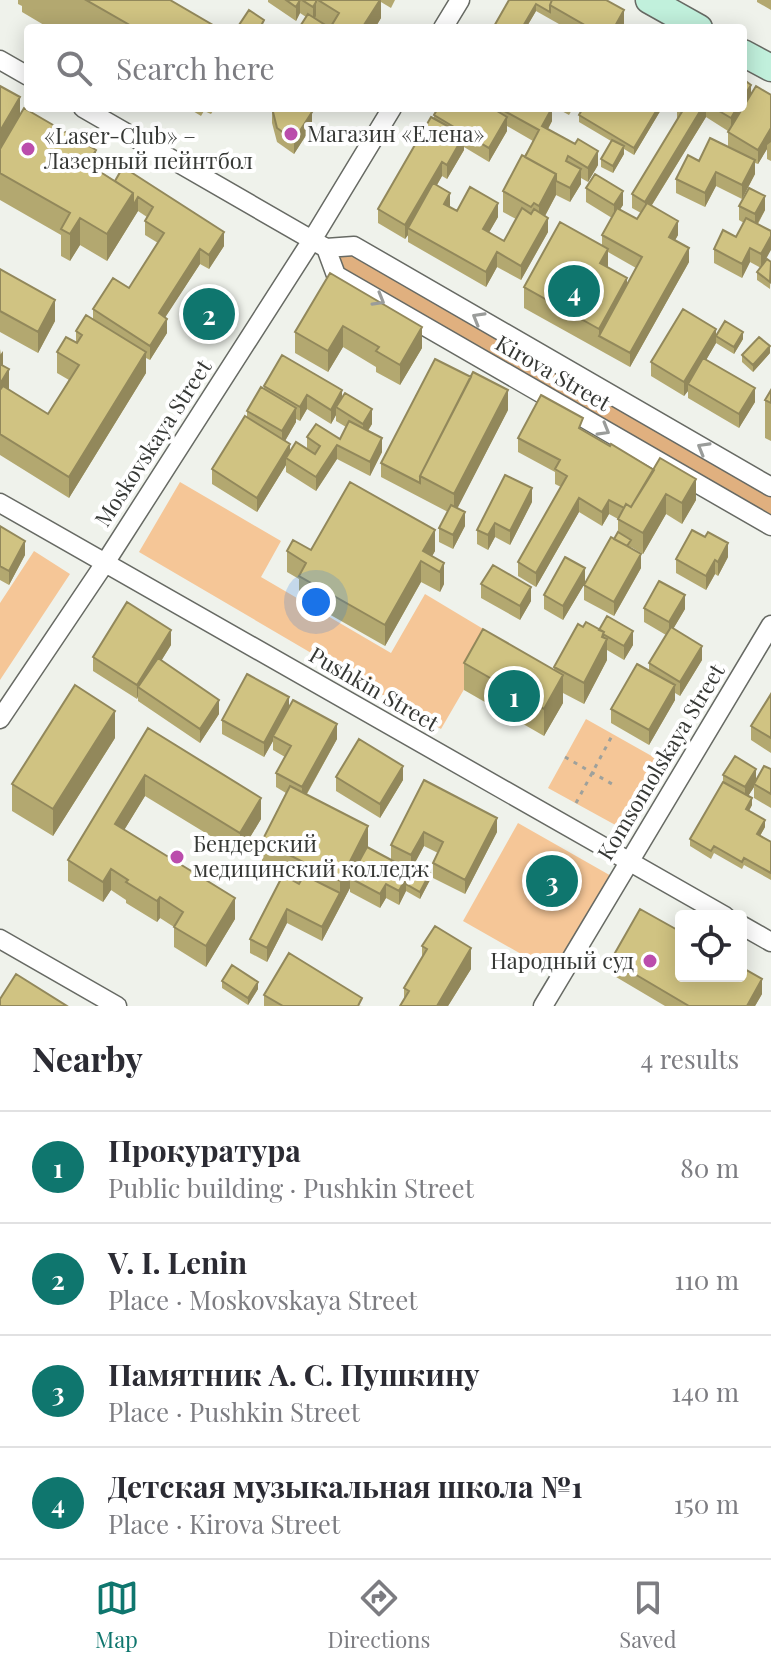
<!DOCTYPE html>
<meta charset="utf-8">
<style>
:root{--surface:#fff;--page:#f7f7f7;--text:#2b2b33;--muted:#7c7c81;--line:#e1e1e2;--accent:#0f766e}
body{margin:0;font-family:"Playfair Display",serif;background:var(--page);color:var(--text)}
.controls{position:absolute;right:24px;bottom:24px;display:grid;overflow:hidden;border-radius:8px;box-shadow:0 4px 20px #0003}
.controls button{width:72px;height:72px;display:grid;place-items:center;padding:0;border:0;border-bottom:2px solid var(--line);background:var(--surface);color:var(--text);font:40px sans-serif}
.you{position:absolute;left:316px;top:602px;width:28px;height:28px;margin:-20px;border:6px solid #fff;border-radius:50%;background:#1a73e8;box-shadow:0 0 0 12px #1a73e833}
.badge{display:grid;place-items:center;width:52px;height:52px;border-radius:50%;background:var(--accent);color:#fff;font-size:26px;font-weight:700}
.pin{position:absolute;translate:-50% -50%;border:4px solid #fff;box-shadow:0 2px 8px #0006}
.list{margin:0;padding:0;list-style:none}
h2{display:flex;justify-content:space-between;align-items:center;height:104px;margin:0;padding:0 32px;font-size:34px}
h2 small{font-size:26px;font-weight:400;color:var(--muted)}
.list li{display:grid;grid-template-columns:52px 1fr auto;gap:24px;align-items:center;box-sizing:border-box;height:112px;padding:0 32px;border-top:2px solid var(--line)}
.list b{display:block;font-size:30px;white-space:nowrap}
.list p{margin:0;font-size:26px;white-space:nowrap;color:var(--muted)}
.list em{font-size:26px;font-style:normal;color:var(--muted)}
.icon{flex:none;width:44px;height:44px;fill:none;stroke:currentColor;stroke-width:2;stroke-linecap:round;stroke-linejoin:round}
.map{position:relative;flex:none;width:771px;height:1006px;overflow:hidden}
.search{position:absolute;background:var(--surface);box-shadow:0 4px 20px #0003;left:24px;right:24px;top:24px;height:88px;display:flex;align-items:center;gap:20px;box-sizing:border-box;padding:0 28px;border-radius:8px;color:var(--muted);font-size:30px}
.sheet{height:552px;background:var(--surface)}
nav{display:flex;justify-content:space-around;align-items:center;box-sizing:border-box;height:112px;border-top:2px solid var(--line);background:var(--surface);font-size:22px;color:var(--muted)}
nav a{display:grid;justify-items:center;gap:4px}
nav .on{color:var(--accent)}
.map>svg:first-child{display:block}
.green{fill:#f5c697}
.forest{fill:#e0b07f}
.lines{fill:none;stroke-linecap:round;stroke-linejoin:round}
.minor-casing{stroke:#676a64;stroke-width:21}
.secondary-casing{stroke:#676a64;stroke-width:29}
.path{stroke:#9ea19c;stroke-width:3;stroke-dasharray:4 6;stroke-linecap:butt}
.minor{stroke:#fff;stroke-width:18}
.secondary{stroke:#c1f0dc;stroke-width:26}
.wall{fill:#b3a870;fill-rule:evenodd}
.shaded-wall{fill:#92885b}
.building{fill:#d0c382;stroke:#92885b;stroke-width:2}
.oneway{stroke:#9a9c9a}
.poi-dot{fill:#bb4dac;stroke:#fff;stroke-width:3}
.labels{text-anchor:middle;stroke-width:8;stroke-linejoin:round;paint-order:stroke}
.poi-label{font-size:22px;fill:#363835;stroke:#fff;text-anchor:start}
.street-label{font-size:22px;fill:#363835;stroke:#fff}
</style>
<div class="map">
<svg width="771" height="1006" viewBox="0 0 771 1006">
<rect width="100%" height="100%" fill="#eff2eb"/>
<!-- green -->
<path class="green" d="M180,482L281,541L261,577L391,653L425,594L495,636L441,729L139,552Z
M34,551L70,574L0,680V603Z
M586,719L657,759L619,827L548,788Z
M518,823L613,877L558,975L463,921Z"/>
<!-- forest -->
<path class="forest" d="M354,246L771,487V518L336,275L326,248Z"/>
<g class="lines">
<!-- minor casing -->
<g class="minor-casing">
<path id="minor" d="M443,28L460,0
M0,60L28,76
M83,108L326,248L354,246L771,487
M326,248L336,275L771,526
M0,503L725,916
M0,719L105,563L312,240L392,108
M741,925L771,942
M0,939L117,1006
M543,1006L771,625"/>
</g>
<!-- secondary casing -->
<g class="secondary-casing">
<path id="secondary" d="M649,0L699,28
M743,53L771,68"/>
</g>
<!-- path -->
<path class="path" d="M565,757L612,784
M576,803L613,734"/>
<!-- minor -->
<use href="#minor" class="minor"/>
<!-- secondary -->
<use href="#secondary" class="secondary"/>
</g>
<!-- wall -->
<path class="wall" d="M18,0H170L218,28H49L22,12V6L18,4Z
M268,0H395L391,8L381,2V18L375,28H299L306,17L300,13L296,21L268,2Z
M509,0H606L624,25L622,28H566L536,11L526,28H493Z
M757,0H771V10L757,2Z
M0,86L20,115L96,169L224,246L209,269L200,264L165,317L167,333L150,360L146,358V373L69,498L0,455V349L3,366L9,390L48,414L69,380L57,373V352L76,343V331L93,320V309L129,288L158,243L145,235V221L147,217L138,211L107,261L80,245L70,261L61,256V235L0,200Z
M751,94L771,95V161L767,159V149L758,164L755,163V174L742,199L716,186L705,207L676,193V179L699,161L735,150L728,146V131L706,117L652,205L678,235L675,240L689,262L630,367L524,308V287L602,246V235L612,218L586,202V188L623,205L620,209L637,219L641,213L632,208V194L677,120V108H743ZM608,252L636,268L627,284L608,267Z
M188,108H217V110L215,108L211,114L204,111L201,116Z
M272,108L312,126L294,154L277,142L272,123Z
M438,108H552V121L548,129L598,165L588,182L581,178V184L570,202L556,195L545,216L548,232L521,280L497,267L486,287L408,242V235L405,239L378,223V209L434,118V115ZM507,126L533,141L503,191V212L516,219L504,241L489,232L498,217L457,211L450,207L437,185L442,176L447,179L464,150V147L489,162L507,131Z
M556,108H573L569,115Z
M583,108H662L634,155L624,149V154L613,173L601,167V159L611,141L579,122V115Z
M739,206L765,210L758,224L764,264L771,262L770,289L757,280V272L761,268L750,262L742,278L714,263V249L736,237L744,223L739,220Z
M0,269L55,321L38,353L0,332Z
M330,273L422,348L400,385L376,372V367L343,347L328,372L295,353V332Z
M716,336L743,339L734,354L716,343L706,360L755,402L739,428L688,398V391L684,396L651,376V362Z
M770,353L753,372L742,362V355Z
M264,386L342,397L372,424L368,431L382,452L370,476L337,459L316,491L286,472V465L257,512L212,484V469L247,417V411L264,389ZM307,409L331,424L336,415V421L346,427L340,439L307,437V449L290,451L285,441L296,422V419L300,421Z
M771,390V441L765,438V400Z
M508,410L457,508L465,526L453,549L439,542V528L448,512L381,477V463Z
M583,431L696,500L682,524L666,514L643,554L631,547L641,568L614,616L584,600V585L618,532V519L609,514L602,526L579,512L536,587L518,576V562L561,487L555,484V472L518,452V438Z
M532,502L510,545L495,537L488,550L477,544V530Z
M0,526L25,555L9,585L0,580Z
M311,550L435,551L432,556L444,563V584L440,592L421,582L385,646L299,597V579L287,572V551Z
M728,557L718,576L715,574L706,590L676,573V559Z
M585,583L563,620L544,609V595Z
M481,584L531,601L520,620L481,598Z
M644,608L685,609L673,629L702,660L680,696L675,693V700L649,745L611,723V709L649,671V663L666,635L644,622Z
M583,627L599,630L633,645L624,660L607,650V660L584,704L563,693V703L544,736L464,690V663L554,670V667Z
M171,645L161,661L219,714L200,743L138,701V696L137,699L93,671V657Z
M771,694V753L751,740V726Z
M289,707L337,739L307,794L368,847L410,877L430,880L420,899L406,891L399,905L386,898L380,908L350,892V888L322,941L287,923L267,962L250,953V939L281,878L262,868V841L286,793L276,787V773L285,757L273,750V741L264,757L222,734V720Z
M148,728L261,819L240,854L145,796L124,830L235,919L206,967L174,947V927L160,918L157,922L126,903V900L111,890L103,902L68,881V860Z
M115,738L53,836L12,811V784Z
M771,769V808L754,798V787L748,796L752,805L749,811L765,827L760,836L771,842V880L744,865L742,869L714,853L711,859L690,846V839L723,782V775L756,780Z
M336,777L403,780L380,818L336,791Z
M424,780L497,832L465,894L433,878V863L438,853L424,846L411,870L391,859V845Z
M422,946L471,969L448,1006H400L404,1000V988L422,957Z
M611,960L762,994L755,1006H665L611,974Z
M222,981L258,989L248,1005L222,988Z
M264,995L362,1006H264Z"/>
<!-- shaded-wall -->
<path class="shaded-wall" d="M300,0V13L296,21V7Z
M380,0H381V18L375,28H362Z
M316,2V16L313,21V7Z
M536,4V11L526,28H522Z
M624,10V25L622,28H614Z
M751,85V99L731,133V118L737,108H743V98Z
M20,97V118L0,152V131Z
M552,108V121L542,140V126Z
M658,108H662L634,155V148Z
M702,108H706V117L645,216V202Z
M312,112V126L294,154V140Z
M507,117V131L489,162V148Z
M771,128V142L767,145V149L758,164V150Z
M464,135V150L447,179V165Z
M624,146V154L613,173V166Z
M96,150V177L88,164Z
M598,151V165L588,182V168Z
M755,160V174L742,199V185Z
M442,162V176L411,230L408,228V235L405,239V225Z
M581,169V184L570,202V188Z
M716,172V186L705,207V193Z
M556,174V195L539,227V206Z
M623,191V205L614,219V205Z
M133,193L138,197V211L107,261V234Z
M450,193V207L444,204Z
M765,196V210L755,228V214Z
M498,203V217L483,243V229Z
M80,218V245L70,261V234Z
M548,218V232L521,280V266Z
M678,221V235L669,251V237Z
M224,232V246L209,269V255Z
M771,236V250L761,268V254Z
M689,248V262L630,367V353Z
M750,248V262L742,278V264Z
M200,249V264L159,327V313Z
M608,249V270L600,263Z
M497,252V267L486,287V272Z
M627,278V299L599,336V329Z
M55,300V321L38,353V332Z
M167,319V333L150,360V346Z
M343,326V347L328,372V351Z
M422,327V348L400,385V365Z
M716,329V343L691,386L688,384V391L684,396V382Z
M743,332V339L734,354V347Z
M770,346V353L753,372V365Z
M3,351V378L0,382V355Z
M146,352V373L69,498V477Z
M9,369V396L0,411V384Z
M755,388V402L739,428V414Z
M342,390V405L336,407V415L331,424V410Z
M508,390V410L454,515V494Z
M307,395V409L300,421V407Z
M296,408V422L282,446V431Z
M372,409V424L363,438V424Z
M382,438V452L370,476V462Z
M290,444V458H286V465L257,512V498Z
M337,445V459L316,491V477Z
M696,479V500L682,524V503Z
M532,488V502L510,545V531Z
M666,494V514L643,554V533Z
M579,498V512L536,587V573Z
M609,500V514L602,526V512Z
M465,512V526L453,549V535Z
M495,523V537L488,550V535Z
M435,530V551L427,565L423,551Z
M25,541V555L9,585V571Z
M728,543V557L718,576V562Z
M641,554V568L614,616V602Z
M715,560V574L706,590V576Z
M421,561V582L385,646V625Z
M444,563V584L440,592V572Z
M585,568V583L563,620V606Z
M531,587V601L520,620V606Z
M685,595V609L669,636V622Z
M171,630V645L143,690L138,687V696L137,699V685Z
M633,631V645L624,660V646Z
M604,632V645L607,639V660L584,704V683Z
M702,646V660L680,696V682Z
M563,675V703L544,736V709Z
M675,685V700L649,745V730Z
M289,697V711L273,736V741L264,757V743Z
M219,700V714L200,743V729Z
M115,711V738L53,836V809Z
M337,724V739L302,802V787Z
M403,766V780L380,818V804Z
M756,769V783L754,784V787L745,801V787Z
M145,775V796L115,845V824Z
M261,798V819L240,854V833Z
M752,798V805L746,816V809Z
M497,818V832L465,894V880Z
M765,820V827L757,841V834Z
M368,826V853L350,878V888L322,941V927L340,893V881Z
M424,832V846L411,870V855Z
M111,869V890L103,902V882Z
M410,870V884H406V891L399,905V891Z
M430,873V880L420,899V892Z
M386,884V898L380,908V894Z
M160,897V918L157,922V901Z
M235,898V919L206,967V946Z
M287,909V923L267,962V948Z
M471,948V969L448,1006H436Z
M762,979V994L755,1006H747Z
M258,982V989L248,1005V998Z"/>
<!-- building -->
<path class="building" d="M86,0H170L218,28H135Z
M286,0H300L296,7Z
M302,0H316V2L313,7Z
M318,0H380L362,28H330L339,13Z
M509,0H552L550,5V12L536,4L522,28H493Z
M552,0H606L624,10L614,28H590L550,5Z
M249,10L264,20L260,28H244L239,25Z
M308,14L330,28H299Z
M743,79L751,85L743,98Z
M0,86L20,97L0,131Z
M756,86L771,95V128L758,150L728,132Z
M24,108L96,150L88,164L133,193L107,234L80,218L70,234L61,229L70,213L0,173V149Z
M272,108H306L312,112L294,140L277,128Z
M438,108H492L507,117L489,148L434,115Z
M499,108H552L542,126L575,144L578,139L598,151L588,168L568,156L566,161L581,169L570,188L556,181V174L525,157L539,130Z
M583,108H658L634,148L579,115Z
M680,108H702L645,202L632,194L683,110Z
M714,108H737L731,118Z
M431,117L464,135L447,165L442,162L405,225L378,209Z
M710,138L755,160L742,185L716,172L705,193L676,179L688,155L699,161Z
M612,140L624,146L613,166L601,159Z
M522,155L556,174L539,206L534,203L531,207L503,191Z
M123,167L224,232L209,255L200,249L159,313L167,319L150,346L93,309L113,278L129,288L164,233L145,221L153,207L138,197L133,206V193L115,181Z
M595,174L623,191L614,205L586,188Z
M433,183L450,193L444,204L457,211L470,187L498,203L483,229L504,241L522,208L531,214L534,209L548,218L521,266L497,252L486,272L408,228Z
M749,188L765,196L755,214L739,206Z
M647,203L678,221L669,237L689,248L630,353L599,336L642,257L602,235L617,208L637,219Z
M746,218L771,231V236L761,254L750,248L742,264L714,249L723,230L736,237Z
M560,222L608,249L600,263L627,278L599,329L524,287Z
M767,259L771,262L770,282L757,272Z
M0,269L55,300L38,332L0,311Z
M330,273L422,327L400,365L376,351L379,347L343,326L328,351L295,332Z
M683,309L716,329L684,382L651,362Z
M86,315L146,352L69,477L0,434V390L3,386L48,414L79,365L57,352L66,337L77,343L82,335L76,331Z
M725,321L743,332L734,347L716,336Z
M759,337L770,346L753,365L742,355Z
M282,355L342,390L331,410L307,395L300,407L264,386Z
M703,358L755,388L739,414L688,384Z
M435,359L471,377L420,476V483L381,463Z
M0,364L9,369L0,384Z
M473,372L508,390L454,494L420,476Z
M261,387L296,408L282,431L247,411Z
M771,390V403L765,400Z
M345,393L372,409L363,424L336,407Z
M541,395L583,418L579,428L610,446L611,444L654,470L631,507L626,504L624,508L609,500L602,512L579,498L536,573L518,562L567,476L555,469L560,460L518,438Z
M245,416L290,444L257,498L212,469Z
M349,421L382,438L370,462L337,445L316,477L286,458L296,442L315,454L320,446L307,437L316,424L340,439Z
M660,458L696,479L682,503L666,494L643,533L618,519L626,504L631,507Z
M505,475L532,488L510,531L495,523L488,535L477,530Z
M350,482L435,530L423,551L444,563L440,572L421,561L385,625L299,576L306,563L287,551L293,540L311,550Z
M451,505L465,512L453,535L439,528Z
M0,526L25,541L9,571L0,566Z
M692,530L705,537L708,532L728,543L718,562L715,560L706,576L676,559Z
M618,532L631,540L627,546L614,539Z
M611,537L641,554L614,602L584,585Z
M565,557L585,568L563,606L544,595Z
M493,565L531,587L520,606L481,584Z
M659,581L685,595L669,622L644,608Z
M127,602L171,630L137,685L93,657Z
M607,616L633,631L624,646L603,634L604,632L599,630Z
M586,622L604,632L602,637L607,639L584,683L554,667L578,624L583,627Z
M671,627L702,646L680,682L649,663Z
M483,629L563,675L544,709L464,663Z
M158,658L219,700L200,729L138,687Z
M637,664L675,685L649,730L611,709Z
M247,674L289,697L264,743L222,720Z
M75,685L115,711L53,809L12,784Z
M771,694V738L751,726Z
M293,700L337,724L302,787L276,773L291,746L273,736Z
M148,728L261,798L240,833L145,775L115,824L235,898L206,946L174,927L183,912L160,897L157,901L126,882L128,880L111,869L103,882L68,860Z
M359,739L403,766L380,804L336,777Z
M735,756L756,769L745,787L723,775Z
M764,766L771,769V794L754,784Z
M424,780L497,818L465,880L433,863L443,842L424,832L411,855L391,845Z
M723,782L752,798L746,809L765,820L757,834L771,842V873L744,858L742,862L714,846L711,851L690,839Z
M290,786L368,826L340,881L262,841Z
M367,847L410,870L399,891L386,884L380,894L350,878Z
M416,865L430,873L420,892L406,884Z
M283,875L299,884L304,875L340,893L322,927L287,909L267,948L250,939Z
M640,909L681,932V976H741V967L762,979L747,1006H689L611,960Z
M435,926L471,948L437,1006H400L409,991L404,988L427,949L422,946Z
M289,953L362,998L358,1006H283L264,995Z
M232,965L258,982L248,998L222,981Z
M16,974L67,1006H0V999Z"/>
<!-- one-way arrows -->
<defs><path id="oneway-chevron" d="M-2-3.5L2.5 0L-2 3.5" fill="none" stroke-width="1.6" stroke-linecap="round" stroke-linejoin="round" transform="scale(2)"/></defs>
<g class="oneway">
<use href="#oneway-chevron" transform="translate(379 300) rotate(30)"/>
<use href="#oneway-chevron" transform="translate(478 318) rotate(-150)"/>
<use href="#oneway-chevron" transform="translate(604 430) rotate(30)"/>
<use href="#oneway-chevron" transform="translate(703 448) rotate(-150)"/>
</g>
<!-- markers -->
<g class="poi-dot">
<circle cx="291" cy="134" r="8"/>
<circle cx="28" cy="149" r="8"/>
<circle cx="177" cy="857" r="8"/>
<circle cx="650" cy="961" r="8"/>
</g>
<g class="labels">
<!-- poi labels -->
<g class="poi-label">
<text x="307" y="142">Магазин «Елена»</text>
<text x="44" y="144">«Laser-Club» –<tspan x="44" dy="25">Лазерный пейнтбол</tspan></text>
<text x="193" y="852">Бендерский<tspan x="193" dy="25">медицинский колледж</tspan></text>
<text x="634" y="969" text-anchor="end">Народный суд</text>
</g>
<!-- street labels -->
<g class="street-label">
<text transform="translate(553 373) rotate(30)" y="8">Kirova Street</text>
<text transform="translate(153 443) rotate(-57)" y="8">Moskovskaya Street</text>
<text transform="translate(374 689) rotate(30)" y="8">Pushkin Street</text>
<text transform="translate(661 762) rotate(-59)" y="8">Komsomolskaya Street</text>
</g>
</g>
</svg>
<div class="controls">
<button><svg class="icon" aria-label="locate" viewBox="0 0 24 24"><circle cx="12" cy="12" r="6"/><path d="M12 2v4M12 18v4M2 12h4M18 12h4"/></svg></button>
</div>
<div class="you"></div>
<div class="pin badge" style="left:514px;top:696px">1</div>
<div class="pin badge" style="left:209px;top:314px">2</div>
<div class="pin badge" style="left:552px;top:881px">3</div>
<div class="pin badge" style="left:574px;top:291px">4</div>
<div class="search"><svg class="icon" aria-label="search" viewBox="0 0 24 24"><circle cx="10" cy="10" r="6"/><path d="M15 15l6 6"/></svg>Search here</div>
</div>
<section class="sheet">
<h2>Nearby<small>4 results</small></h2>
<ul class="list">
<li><span class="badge">1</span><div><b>Прокуратура</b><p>Public building · Pushkin Street</p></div><em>80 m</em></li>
<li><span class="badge">2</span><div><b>V. I. Lenin</b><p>Place · Moskovskaya Street</p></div><em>110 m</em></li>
<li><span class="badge">3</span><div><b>Памятник А. С. Пушкину</b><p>Place · Pushkin Street</p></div><em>140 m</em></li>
<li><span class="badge">4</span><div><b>Детская музыкальная школа №1</b><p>Place · Kirova Street</p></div><em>150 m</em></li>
</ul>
</section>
<nav>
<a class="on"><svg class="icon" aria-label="map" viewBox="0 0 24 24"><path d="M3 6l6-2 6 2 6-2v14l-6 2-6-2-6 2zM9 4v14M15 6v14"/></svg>Map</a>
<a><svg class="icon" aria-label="directions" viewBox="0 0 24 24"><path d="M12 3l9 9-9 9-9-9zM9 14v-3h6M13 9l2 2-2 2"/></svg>Directions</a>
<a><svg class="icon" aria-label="saved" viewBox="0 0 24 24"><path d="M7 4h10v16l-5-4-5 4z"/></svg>Saved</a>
</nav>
